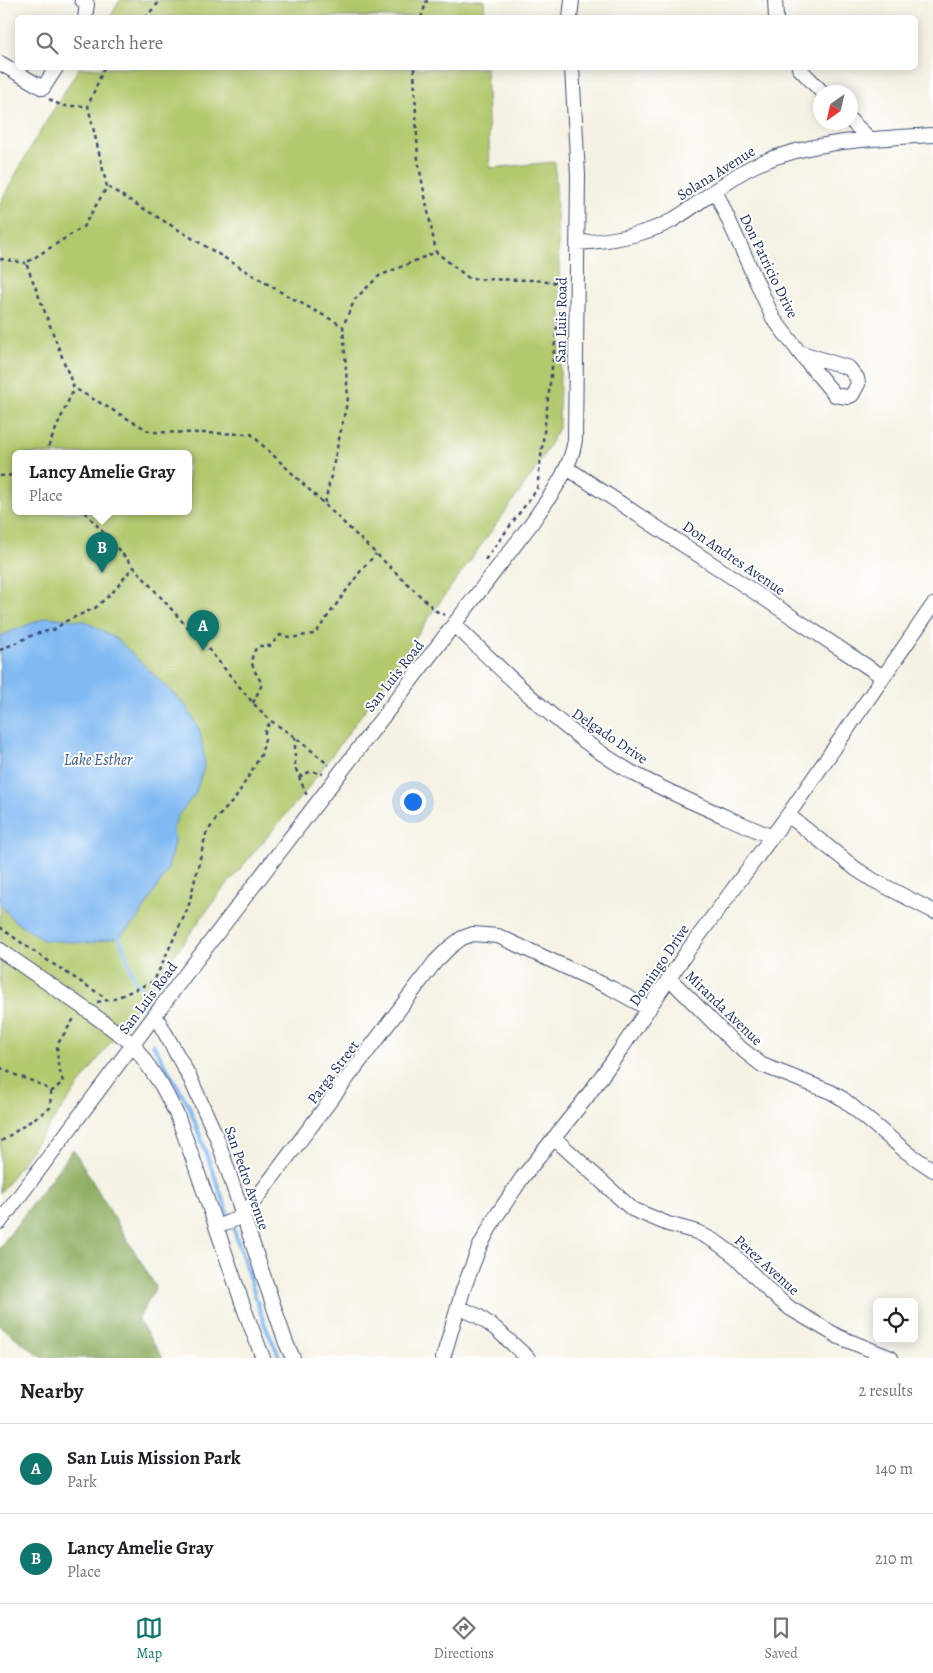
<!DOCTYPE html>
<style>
:root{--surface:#fff;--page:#f2f2f2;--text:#202124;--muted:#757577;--line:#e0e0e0;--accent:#0f766e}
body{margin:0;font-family:Alegreya,serif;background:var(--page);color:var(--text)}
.controls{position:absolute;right:15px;bottom:15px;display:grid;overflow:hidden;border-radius:8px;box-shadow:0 2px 12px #0003}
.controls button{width:45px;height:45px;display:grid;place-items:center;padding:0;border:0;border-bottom:1px solid var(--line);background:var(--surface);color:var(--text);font:25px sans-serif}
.compass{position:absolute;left:813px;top:85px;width:45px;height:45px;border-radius:50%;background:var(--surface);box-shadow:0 2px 12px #0003;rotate:214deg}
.you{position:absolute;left:412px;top:801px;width:18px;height:18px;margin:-12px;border:4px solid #fff;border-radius:50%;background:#1a73e8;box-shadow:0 0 0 8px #1a73e833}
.badge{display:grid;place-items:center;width:32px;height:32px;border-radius:50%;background:var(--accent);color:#fff;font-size:16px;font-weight:700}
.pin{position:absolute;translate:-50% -41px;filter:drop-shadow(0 1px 2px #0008)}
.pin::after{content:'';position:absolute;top:26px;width:18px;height:15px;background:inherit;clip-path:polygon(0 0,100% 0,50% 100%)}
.popup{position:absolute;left:12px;top:450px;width:180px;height:65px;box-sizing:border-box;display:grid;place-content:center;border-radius:8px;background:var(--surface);filter:drop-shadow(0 1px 4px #0005);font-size:16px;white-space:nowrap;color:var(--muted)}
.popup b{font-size:19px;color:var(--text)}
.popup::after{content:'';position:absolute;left:50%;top:100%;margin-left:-10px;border:10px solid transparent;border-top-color:var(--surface)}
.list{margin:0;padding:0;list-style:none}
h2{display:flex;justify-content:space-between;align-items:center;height:65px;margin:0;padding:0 20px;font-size:21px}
h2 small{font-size:16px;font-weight:400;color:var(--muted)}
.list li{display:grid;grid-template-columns:32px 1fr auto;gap:15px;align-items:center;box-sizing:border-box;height:90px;padding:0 20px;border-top:1px solid var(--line)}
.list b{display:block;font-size:19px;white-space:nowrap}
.list p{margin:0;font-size:16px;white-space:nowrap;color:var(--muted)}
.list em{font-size:16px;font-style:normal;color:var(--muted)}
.icon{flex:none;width:28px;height:28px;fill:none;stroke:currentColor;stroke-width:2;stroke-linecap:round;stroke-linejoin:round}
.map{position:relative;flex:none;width:933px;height:1358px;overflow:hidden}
.search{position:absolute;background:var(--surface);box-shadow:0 2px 12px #0003;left:15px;right:15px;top:15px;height:55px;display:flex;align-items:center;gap:12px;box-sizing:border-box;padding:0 18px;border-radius:8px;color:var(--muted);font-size:19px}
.sheet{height:245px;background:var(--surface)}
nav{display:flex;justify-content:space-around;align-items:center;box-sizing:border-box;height:70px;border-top:1px solid var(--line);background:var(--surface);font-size:14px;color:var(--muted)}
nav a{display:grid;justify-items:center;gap:2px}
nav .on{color:var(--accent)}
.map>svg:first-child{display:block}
.green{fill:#b3c96e;stroke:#677c66;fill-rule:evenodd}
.forest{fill:#8ead61;stroke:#546e60}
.water{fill:#81baf2;stroke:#4e74a8}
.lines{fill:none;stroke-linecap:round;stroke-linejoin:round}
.stream{stroke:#81baf2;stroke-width:4}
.minor-casing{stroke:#3c4c72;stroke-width:16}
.path{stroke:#3c4c72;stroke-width:2.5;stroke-dasharray:4 4;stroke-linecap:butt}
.minor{stroke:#fff;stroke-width:14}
.labels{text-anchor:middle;stroke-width:4;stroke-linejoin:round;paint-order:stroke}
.street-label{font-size:15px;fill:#1b2f5e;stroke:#fff}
.water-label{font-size:16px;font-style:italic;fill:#3a598a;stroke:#fff}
</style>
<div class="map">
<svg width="933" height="1358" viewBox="0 0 933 1358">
<rect width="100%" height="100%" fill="#fff"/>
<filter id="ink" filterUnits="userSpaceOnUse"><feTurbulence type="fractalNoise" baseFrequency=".02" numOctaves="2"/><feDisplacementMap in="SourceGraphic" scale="10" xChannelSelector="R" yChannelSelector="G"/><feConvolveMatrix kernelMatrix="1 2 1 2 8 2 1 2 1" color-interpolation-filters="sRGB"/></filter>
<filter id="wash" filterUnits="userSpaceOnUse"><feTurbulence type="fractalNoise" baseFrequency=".0096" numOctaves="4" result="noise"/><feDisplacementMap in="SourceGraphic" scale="20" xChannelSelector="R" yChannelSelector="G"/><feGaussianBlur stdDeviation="1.12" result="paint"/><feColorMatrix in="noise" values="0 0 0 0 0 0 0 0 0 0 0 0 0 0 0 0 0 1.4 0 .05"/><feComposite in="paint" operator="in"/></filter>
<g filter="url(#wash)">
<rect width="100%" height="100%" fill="#f5f2e3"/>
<!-- green -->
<path class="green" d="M120,0H484L485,17H110Z
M79,68H486L490,168L555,162L561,318L559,428L534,472L437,606L376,695L305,792L219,894L0,1193V203L33,143ZM16,454H188V512H16Z"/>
<!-- forest -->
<path class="forest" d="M73,1149L156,1287L138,1320L163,1358H42L0,1326V1247Z"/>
<!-- water -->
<path class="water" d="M47,617L85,621L118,640L186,706L200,731L205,764L195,794L178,816L173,829L174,842L168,869L138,919L119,937L90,943L43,940L13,920L0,904V636Z"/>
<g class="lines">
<!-- stream -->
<path class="stream" d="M117,934C125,947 127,962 133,976C137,987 146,990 149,1003L137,1022
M153,1044L189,1106L229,1216
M234,1230L264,1323L280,1358"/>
</g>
</g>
<g filter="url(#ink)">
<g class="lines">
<!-- minor casing -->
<g class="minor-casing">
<path id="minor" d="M82,0L87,4L85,18
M775,0L776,18
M570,18L572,0
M0,63L43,88L56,68
M799,68L822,92
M850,120L870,139
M715,190L773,318L799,352L835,395L847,397L852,395L858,384L857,378L849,368L799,352
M578,243C608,241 642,236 669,222C700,205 726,178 758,164C813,140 874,139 933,135
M567,468L883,677
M454,624C510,678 564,733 631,772C676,797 725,816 772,837
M788,815L856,869L873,880L933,911
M0,950L88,1011L133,1044L162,1086L177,1115L193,1159L245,1311L263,1358
M669,978L734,1043L762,1065L831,1092L843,1099L908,1153L933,1170
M155,1015L190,1078L217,1138L286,1343L293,1358
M554,1138L632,1209L668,1224L697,1232L716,1242L735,1256L770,1292L791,1309L839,1337L891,1358
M0,1222L185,975L531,524C549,497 570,472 575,440L578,175L572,68
M217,1227L243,1216L435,962L449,948L462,938L473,934L498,936L611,988L649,1009
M458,1307L478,1316L496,1329L528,1358
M443,1358L463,1290L479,1248L495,1218L522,1178L586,1098L619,1052L689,949L788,815L933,605"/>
</g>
<!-- path -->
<path class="path" d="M145,18L161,0
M421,18L427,0
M104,68L88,106L107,187L83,227L26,263L74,388L151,432L251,434L436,611L445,615
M414,68L418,161L436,252L470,279L536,280L552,283L561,278
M49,99L62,106H88
M108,187L279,291L343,326
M0,259L26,263
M45,454L74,388
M0,476L16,475
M325,503L348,398L343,326L355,299L379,276L436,252
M85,512L181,620L205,645L253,703L271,721L295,737L329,765
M485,560L537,489L561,294V278
M0,650L35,634L56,629L64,622L95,608L112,593L133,567
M253,703L262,684C254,669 246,661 258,646H270L280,635C296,640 299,635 315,634L362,569L376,554
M295,737V767L307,796
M299,777L311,771L323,774
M0,927C34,953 71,975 107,999
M97,1002L114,999L154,981L188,908L206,834L216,819L235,799L261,755L265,739V730L271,721
M0,1067C15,1078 38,1079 51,1092L50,1108L0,1142
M51,1092L63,1082L58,1064L57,1045L75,1017"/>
<!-- minor -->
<use href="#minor" class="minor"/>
</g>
</g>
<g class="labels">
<!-- street labels -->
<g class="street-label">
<text transform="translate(716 173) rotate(-32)" y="5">Solana Avenue</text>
<text transform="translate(769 266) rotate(64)" y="5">Don Patricio Drive</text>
<text transform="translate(561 320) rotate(-89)" y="5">San Luis Road</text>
<text transform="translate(734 558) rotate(34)" y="5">Don Andres Avenue</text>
<text transform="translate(394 676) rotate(-52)" y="5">San Luis Road</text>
<text transform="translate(610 736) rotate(34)" y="5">Delgado Drive</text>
<text transform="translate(659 965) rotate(-56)" y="5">Domingo Drive</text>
<text transform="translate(148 998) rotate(-53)" y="5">San Luis Road</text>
<text transform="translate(724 1008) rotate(44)" y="5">Miranda Avenue</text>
<text transform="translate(333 1072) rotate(-53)" y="5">Parga Street</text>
<text transform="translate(247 1178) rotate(71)" y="5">San Pedro Avenue</text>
<text transform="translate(767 1265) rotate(42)" y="5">Perez Avenue</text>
</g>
<!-- water labels -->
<g class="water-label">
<text x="98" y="765">Lake Esther</text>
</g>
</g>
</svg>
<div class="controls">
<button><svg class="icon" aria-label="locate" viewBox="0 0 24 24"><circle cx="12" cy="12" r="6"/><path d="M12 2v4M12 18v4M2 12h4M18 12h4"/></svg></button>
</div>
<svg class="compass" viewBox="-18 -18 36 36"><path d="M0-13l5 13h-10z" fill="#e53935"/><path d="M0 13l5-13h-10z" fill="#757577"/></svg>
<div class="you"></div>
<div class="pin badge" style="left:203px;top:651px">A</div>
<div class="pin badge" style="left:102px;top:573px">B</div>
<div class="popup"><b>Lancy Amelie Gray</b>Place</div>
<div class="search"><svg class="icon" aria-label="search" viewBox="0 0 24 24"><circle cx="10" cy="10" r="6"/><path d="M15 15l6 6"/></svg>Search here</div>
</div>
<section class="sheet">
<h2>Nearby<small>2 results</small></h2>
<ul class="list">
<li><span class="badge">A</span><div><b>San Luis Mission Park</b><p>Park</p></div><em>140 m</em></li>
<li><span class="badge">B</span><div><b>Lancy Amelie Gray</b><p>Place</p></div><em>210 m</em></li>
</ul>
</section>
<nav>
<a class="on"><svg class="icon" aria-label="map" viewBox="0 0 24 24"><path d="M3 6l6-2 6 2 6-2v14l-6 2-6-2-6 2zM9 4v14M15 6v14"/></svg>Map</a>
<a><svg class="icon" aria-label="directions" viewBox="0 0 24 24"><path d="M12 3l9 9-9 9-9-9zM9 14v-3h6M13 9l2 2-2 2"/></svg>Directions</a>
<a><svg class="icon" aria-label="saved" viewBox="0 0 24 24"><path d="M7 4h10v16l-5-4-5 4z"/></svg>Saved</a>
</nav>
